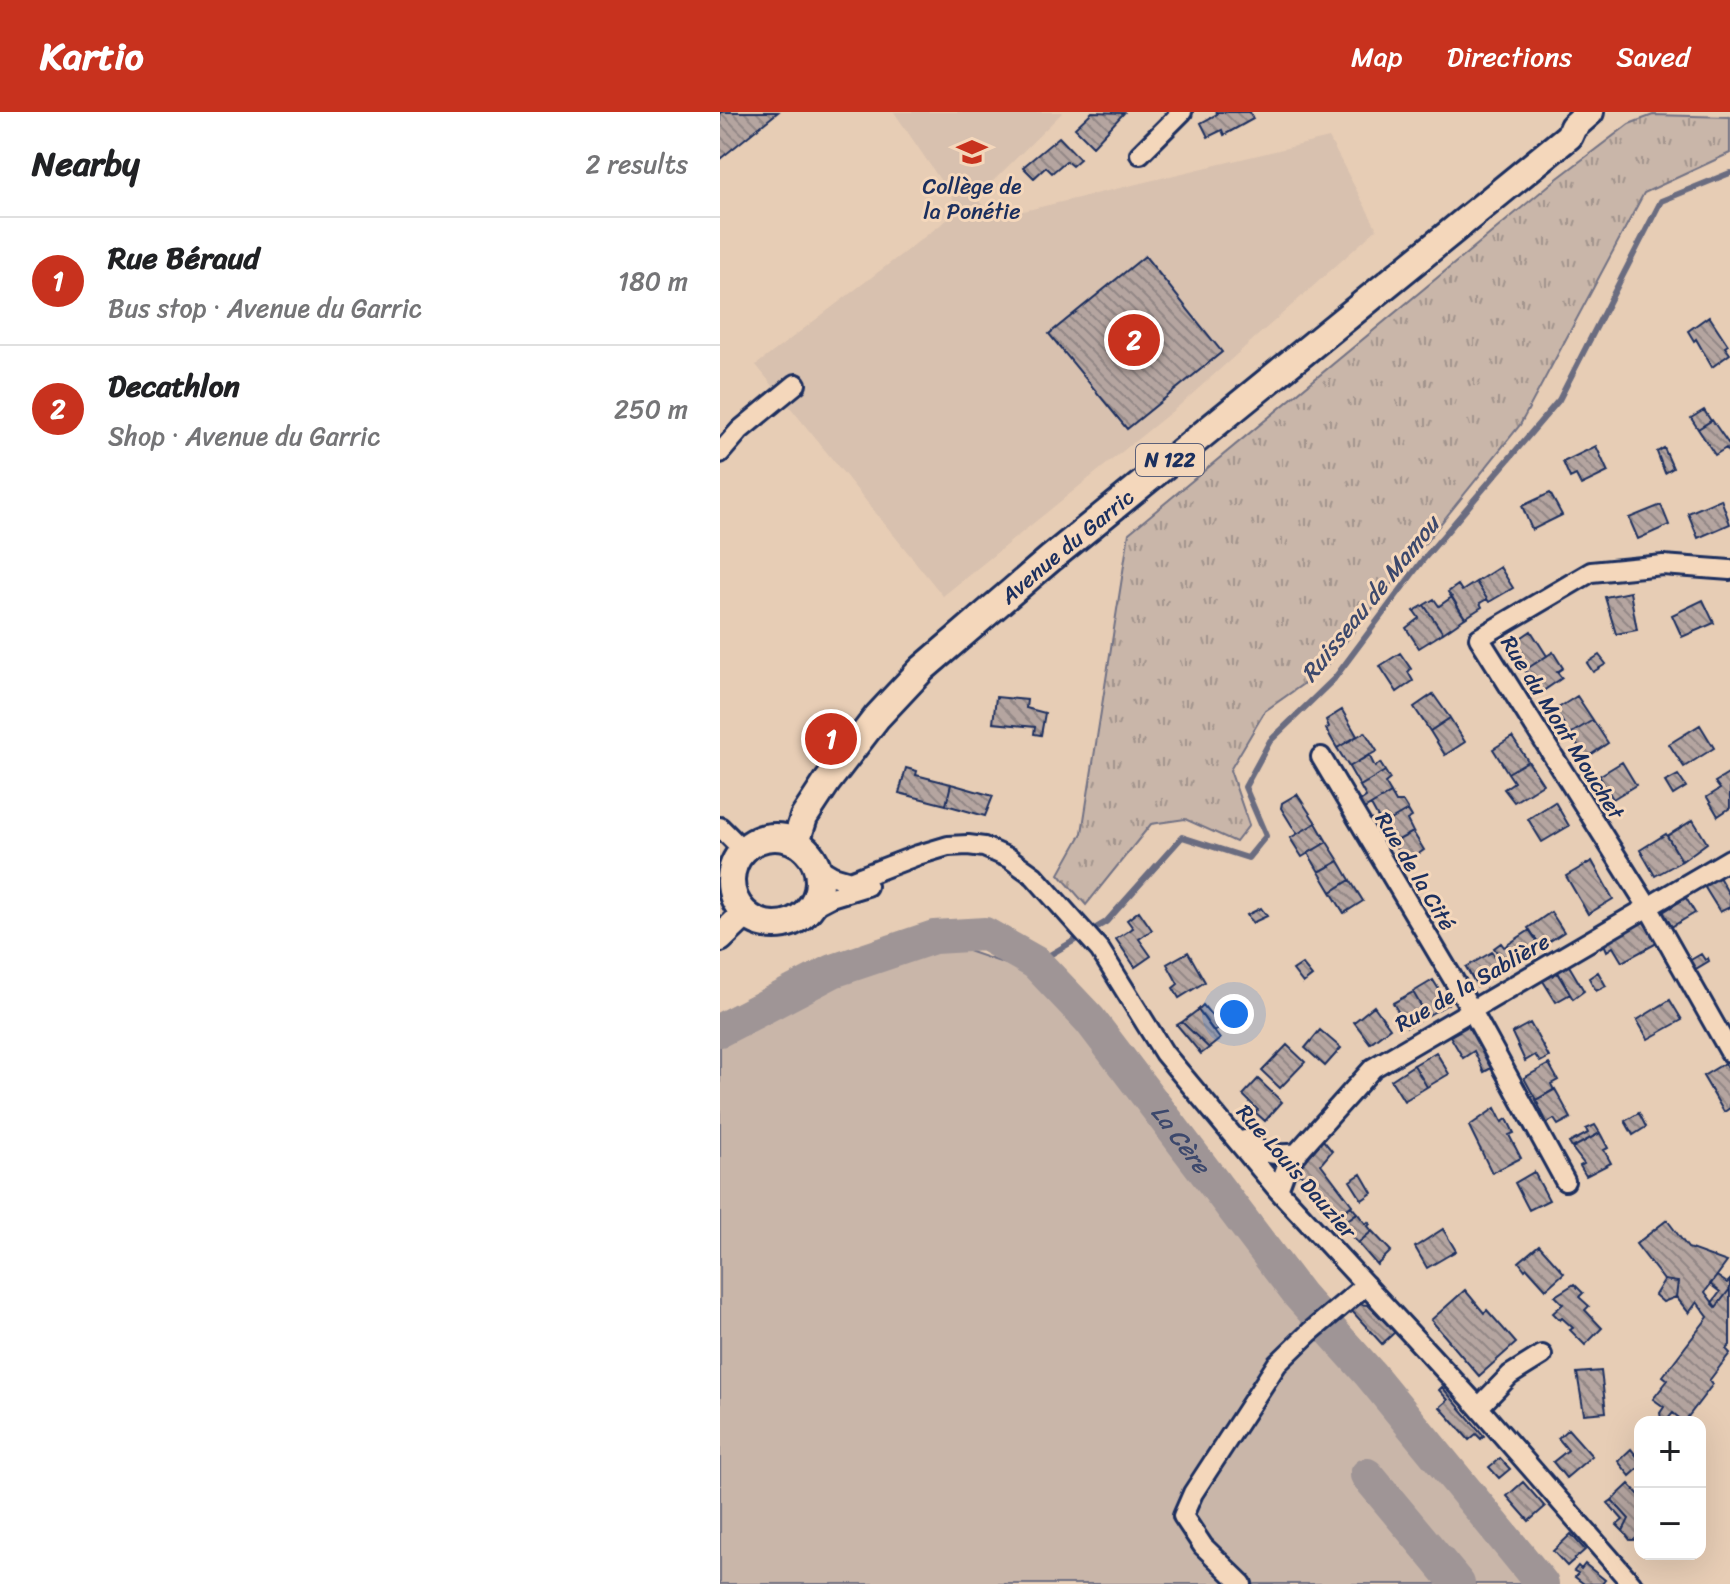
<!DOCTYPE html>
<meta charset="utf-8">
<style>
:root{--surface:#fff;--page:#f2f2f2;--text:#202124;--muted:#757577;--line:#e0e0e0;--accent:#c8321e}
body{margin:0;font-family:Sriracha,sans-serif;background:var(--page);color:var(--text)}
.controls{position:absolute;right:24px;bottom:24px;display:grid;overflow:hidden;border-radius:16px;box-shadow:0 8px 32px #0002}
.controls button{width:72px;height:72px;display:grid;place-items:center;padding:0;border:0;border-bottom:2px solid var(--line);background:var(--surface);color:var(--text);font:40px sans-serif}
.you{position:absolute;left:514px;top:902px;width:28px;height:28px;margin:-20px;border:6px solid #fff;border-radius:50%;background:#1a73e8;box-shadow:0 0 0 12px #1a73e833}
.badge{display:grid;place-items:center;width:52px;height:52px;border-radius:50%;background:var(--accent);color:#fff;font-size:26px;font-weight:700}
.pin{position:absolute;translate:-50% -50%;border:4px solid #fff;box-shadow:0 2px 8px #0006}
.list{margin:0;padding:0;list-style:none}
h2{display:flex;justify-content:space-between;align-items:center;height:104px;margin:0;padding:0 32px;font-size:34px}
h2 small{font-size:26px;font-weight:400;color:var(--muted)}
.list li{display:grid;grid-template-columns:52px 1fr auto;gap:24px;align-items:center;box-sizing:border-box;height:128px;padding:0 32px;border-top:2px solid var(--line)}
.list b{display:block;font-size:30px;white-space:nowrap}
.list p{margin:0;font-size:26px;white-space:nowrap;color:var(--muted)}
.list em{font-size:26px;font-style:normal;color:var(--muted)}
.map{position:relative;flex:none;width:1010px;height:1472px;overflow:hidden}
header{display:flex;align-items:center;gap:48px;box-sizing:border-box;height:112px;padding:0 40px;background:var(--accent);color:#fff}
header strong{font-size:38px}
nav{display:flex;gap:44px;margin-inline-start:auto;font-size:28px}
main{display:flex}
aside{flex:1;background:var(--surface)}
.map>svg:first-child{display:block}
.built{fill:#d8c1af}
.green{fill:#c9b6a9;stroke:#727284;stroke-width:2}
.park{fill:url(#park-tufts);stroke:#727284;stroke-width:2}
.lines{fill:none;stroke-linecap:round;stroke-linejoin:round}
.stream{stroke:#6a6c80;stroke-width:6}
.river{stroke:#9f9596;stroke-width:34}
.building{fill:url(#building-back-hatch);stroke:#1b2f5e;stroke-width:2}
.street-casing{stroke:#1b2f5e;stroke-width:24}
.primary-casing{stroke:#1b2f5e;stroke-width:32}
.street{stroke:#f4d7bb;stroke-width:18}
.primary{stroke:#f4d7bb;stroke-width:26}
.labels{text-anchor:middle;stroke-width:6;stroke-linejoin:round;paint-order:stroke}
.shield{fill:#f4d7bb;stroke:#5c617a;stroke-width:2}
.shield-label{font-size:20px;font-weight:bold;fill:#1b2f5e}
.poi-label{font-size:22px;fill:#1b2f5e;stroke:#f4d7bb}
.street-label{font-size:22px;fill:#1b2f5e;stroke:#f4d7bb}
.water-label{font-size:24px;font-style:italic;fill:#3c486c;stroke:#f4d7bb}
</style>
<header>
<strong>Kartio</strong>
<nav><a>Map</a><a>Directions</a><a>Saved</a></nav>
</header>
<main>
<aside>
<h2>Nearby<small>2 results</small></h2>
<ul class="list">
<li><span class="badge">1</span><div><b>Rue Béraud</b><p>Bus stop · Avenue du Garric</p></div><em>180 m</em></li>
<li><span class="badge">2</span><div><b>Decathlon</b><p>Shop · Avenue du Garric</p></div><em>250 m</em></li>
</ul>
</aside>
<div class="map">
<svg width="1010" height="1472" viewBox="0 0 1010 1472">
<defs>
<pattern id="park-tufts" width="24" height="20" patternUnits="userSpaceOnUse" patternTransform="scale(2)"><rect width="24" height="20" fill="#c9b6a9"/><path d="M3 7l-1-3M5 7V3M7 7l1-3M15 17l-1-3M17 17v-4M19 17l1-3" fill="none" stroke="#a2948d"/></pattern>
<pattern id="building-back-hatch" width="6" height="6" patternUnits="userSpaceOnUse" patternTransform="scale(2)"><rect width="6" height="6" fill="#b5a5a0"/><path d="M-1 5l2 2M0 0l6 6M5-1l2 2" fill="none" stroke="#928786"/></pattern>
</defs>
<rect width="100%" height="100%" fill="#e7cdb5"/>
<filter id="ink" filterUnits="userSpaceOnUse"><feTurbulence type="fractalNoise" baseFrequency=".0125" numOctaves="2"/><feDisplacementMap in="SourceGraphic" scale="16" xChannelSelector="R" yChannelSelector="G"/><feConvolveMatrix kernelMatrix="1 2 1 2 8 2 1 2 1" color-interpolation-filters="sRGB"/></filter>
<g filter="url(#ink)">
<!-- built -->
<path class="built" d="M174,0H343L256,86L274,106L609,26L657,117L460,293L223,484L36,253L232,104L242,100Z"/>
<!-- green -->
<path class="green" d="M216,828L315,862L398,958L610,1229L816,1472H0V925L97,876Z"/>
<!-- park -->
<path class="park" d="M933,3L1010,5V41L924,81L800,313L603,558L545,599L510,658L529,713L516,730L465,707L431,712L366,793L339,762L362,721L409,421L834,69L909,12Z"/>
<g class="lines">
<!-- stream -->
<path class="stream" d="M316,851L386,810L462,725L528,746L546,724L525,675L550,629L614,567L702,449L839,288L941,89L1010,61"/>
<!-- river -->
<g class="river">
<path id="s1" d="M0,918L113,859L214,825L265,822L316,851L370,908L579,1183L650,1262L822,1472"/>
<path d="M647,1363L738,1472"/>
</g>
</g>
<!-- building -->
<path class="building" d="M0,0H58L0,47Z
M372,0L404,1L373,34L355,16Z
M496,0H530L533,7L504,23L502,18L488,25L481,11L497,2Z
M339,25L360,47L352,54L346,49L332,61L326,55L314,66L303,55Z
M425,144L502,240L407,317L329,222Z
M989,204L1008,233L1005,235L1010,242L992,255L976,227L974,229L968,219Z
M984,298L991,309L978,317L971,306Z
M992,308L1008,331L1010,329L1009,340L1006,336L995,343L978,317Z
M876,334L888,360L861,373L856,363L850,366L843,350Z
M944,336L953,356L945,361L937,340Z
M830,381L842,403L812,418L802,394Z
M1001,387L1010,412L978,426L968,401Z
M941,393L949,413L918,427L909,406Z
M780,455L793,476L769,490L756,470Z
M756,470L767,487L760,491L762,495L745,506L728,480L738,473L742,479Z
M910,480L917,518L896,522L885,485Z
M732,485L745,506L723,521L704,493L714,487L719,494Z
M983,488L994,511L962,525L952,503Z
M704,493L723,521L699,536L686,516L699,506L694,499Z
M811,519L827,544L808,556L792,532Z
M833,540L843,556L837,560L842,566L823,579L812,563L809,564L805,558Z
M680,541L691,557L688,560L693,569L677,580L660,554Z
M879,543L886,552L873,560L867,551Z
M713,582L730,606L710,619L694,595Z
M857,584L873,608L850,622L835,598Z
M276,585L307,588L306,596L325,601L321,623L314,622L315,615L273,611Z
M622,598L637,624L617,636L606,617L609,615L606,608Z
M730,606L745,630L725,643L710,619Z
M873,608L888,631L866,646L850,622Z
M980,613L994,636L964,655L949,632Z
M645,620L657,639L629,655L617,636Z
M792,625L808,649L788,661L773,637Z
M649,643L655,655L660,651L665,659L640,674L629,655Z
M808,649L823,672L794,690L784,677L794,670L788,661Z
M902,650L916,673L893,687L879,664Z
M186,656L197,659L196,663L231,672L226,693L179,681Z
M665,659L670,667L665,671L671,681L644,697L640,689L646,685L640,674Z
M1010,661V696L998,704L987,685L1000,677L995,670Z
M958,663L966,675L953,683L945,670Z
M231,672L273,684L265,704L226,693Z
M671,681L676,690H683L688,698L662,713L651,693Z
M577,682L596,711L577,722L561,696L562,691Z
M835,690L849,714L822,730L808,707Z
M688,698L692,705L687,708L693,720L673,731L662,713Z
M973,708L987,731L962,749L947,724Z
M596,711L607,730L582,745L570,726Z
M693,720L704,738L685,751L673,731Z
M946,722L962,749L935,764L920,738Z
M607,730L619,749L599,760L588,741Z
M619,749L630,768L611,780L599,760Z
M872,749L893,787L868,802L846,764Z
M999,765L1010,784V795L1000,800L984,774Z
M630,768L643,789L624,801L611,780Z
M966,786L975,801L951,815L943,800Z
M541,796L547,804L532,811L527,803Z
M419,799L432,818L419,827L431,844L415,855L396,827L413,816L407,808Z
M831,800L844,820L821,835L808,816Z
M925,809L937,831L902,850L893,835L887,839L884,832Z
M810,818L821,835L787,855L774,836L781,831L784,835Z
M468,840L485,870L459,886L453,876L458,872L447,852Z
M772,840L783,858L757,874L746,855Z
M981,842L985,848L988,846L989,849L974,858L969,849Z
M582,852L592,864L583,871L573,858Z
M848,852L864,879L853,887L836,859Z
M838,860L850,882L836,890L823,869Z
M878,860L886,874L876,879L869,866Z
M713,868L728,892L707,904L693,880Z
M693,880L707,904L687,915L673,891Z
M950,888L962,908L928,927L917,908Z
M483,893L501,915L494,920L478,898Z
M654,894L670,916L650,931L634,910Z
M478,898L500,927L489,936L462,910Z
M462,910L489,936L481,942L457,913Z
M810,911L829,945L820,950L815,943L805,949L792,921Z
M750,913L775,954L764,960L754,939L743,946L730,924Z
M600,918L621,936L605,954L585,936Z
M567,933L585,950L560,976L542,959Z
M716,940L729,962L707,975L694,953Z
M1005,951L1010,960V996L1004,1000L983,964Z
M829,952L838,968L831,972L834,978L816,988L804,966Z
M694,953L707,975L684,989L671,968Z
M538,967L562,990L545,1009L535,1000L538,998L523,983Z
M835,977L851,1006L838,1013L834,1007L827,1011L816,988Z
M775,996L782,1010L787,1007L794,1021L789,1023L801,1046L772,1061L749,1014Z
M919,1001L926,1015L913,1023L905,1009Z
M875,1013L880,1021L852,1036L849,1031L868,1021L866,1017Z
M880,1021L888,1036L884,1038L891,1051L866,1064L860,1054L864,1052L852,1036Z
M603,1028L612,1039L601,1052L632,1093L615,1106L580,1061L577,1063L575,1061Z
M814,1060L829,1088L809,1098L795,1071Z
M641,1062L652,1081L642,1088L630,1069Z
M631,1094L637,1101L621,1113L615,1106Z
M637,1101L646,1112L648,1110L650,1112L648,1114L652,1119L638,1131L621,1113Z
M947,1108L968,1136L1007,1150L985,1180L996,1195L1010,1177V1233L1006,1237L1010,1241L989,1269L993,1272L964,1310L953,1301L947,1308L941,1307L940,1301L944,1295L933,1287L948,1268L943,1264L988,1205L977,1190L969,1201L956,1185L958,1170L944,1168L916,1132Z
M723,1117L736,1139L707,1156L695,1135Z
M652,1119L671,1139L657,1153L638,1131Z
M819,1133L844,1161L826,1177L807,1156L805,1158L799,1150Z
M997,1164L1007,1171L1010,1168V1177L996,1195L992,1191L1000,1180L990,1172Z
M944,1168L958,1170L956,1185L943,1190L935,1183Z
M854,1172L863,1181L859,1185L869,1194L865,1198L882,1216L865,1233L850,1218L853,1216L842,1206L840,1208L833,1201L843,1192L835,1184Z
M745,1178L764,1201L767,1198L796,1231L759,1264L711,1208Z
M637,1192L648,1193L675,1220L662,1232L631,1198Z
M881,1259L886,1300L864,1302L857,1261Z
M722,1275L764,1324L761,1327L756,1322L749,1328L720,1295L728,1288L719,1278Z
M848,1317L872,1344L846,1366L833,1350L848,1338L838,1326Z
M911,1337L920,1348V1355L910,1364L898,1349Z
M780,1346L790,1357L779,1366L769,1355Z
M803,1370L825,1395L809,1409L787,1384Z
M909,1372L920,1384V1423L914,1428H910L903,1419L909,1407L892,1388Z
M892,1388L909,1407L903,1419L897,1413L903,1408L888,1391Z
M851,1422L865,1438L847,1454L833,1439Z
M865,1452L885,1468L882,1472H864L855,1465L858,1461L854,1459L858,1454L861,1457Z"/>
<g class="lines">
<!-- street casing -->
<g class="street-casing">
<path id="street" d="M420,42L462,0
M0,341L20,318L76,272
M1010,458L943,453L871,460L759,526L928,795L1010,940
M601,645L751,897L845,1069
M0,715L23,738
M96,754L113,764L130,769L198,743L228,734L248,733L264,735L289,746L314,764L380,838L444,941L558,1078L751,1287L912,1472
M90,796L111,785L147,774
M525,1028C542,1043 556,1044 578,1041
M558,1078L568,1051L653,956L1010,747
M759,1295L790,1263L822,1243
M522,1472L483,1434L463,1404L473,1381L557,1252L590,1220L646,1173"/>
</g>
<!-- primary casing -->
<g class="primary-casing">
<g id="primary">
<circle cx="55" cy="769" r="44"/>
<path id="s2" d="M76,730L84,705L107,670L157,605L202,557L330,447L849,24L853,15L870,0"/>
<path d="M0,826L25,802"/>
</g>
</g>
<!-- street -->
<use href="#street" class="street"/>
<!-- primary -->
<use href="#primary" class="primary"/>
</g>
</g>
<!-- icons -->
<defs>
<g id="school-bare" transform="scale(2.4)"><path d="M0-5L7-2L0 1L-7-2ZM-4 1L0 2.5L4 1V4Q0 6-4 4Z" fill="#c8321e" stroke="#f4d7bb" stroke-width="2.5" paint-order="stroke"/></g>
</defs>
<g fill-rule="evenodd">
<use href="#school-bare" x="252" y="40"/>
</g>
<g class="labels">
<!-- shield labels -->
<rect class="shield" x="416" y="332" width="68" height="32" rx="6"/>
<g class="shield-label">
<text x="450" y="355">N 122</text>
</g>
<!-- poi labels -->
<g class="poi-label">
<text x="252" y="82">Collège de<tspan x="252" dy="25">la Ponétie</tspan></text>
</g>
<!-- street labels -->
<g class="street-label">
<text dy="8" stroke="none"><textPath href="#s2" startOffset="406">Avenue du Garric</textPath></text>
<text transform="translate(843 615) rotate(58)" y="8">Rue du Mont Mouchet</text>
<text transform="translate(696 759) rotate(59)" y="8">Rue de la Cité</text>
<text transform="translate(752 870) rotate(-30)" y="8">Rue de la Sablière</text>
<text transform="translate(577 1059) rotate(49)" y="8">Rue Louis Dauzier</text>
</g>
<!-- water labels -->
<g class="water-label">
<text transform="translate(650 487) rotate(-51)" y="8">Ruisseau de Mamou</text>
<text dy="8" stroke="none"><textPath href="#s1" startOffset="572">La Cère</textPath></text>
</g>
</g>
</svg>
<div class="controls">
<button>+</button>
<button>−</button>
</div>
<div class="you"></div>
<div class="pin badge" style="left:111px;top:627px">1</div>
<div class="pin badge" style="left:414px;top:228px">2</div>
</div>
</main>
